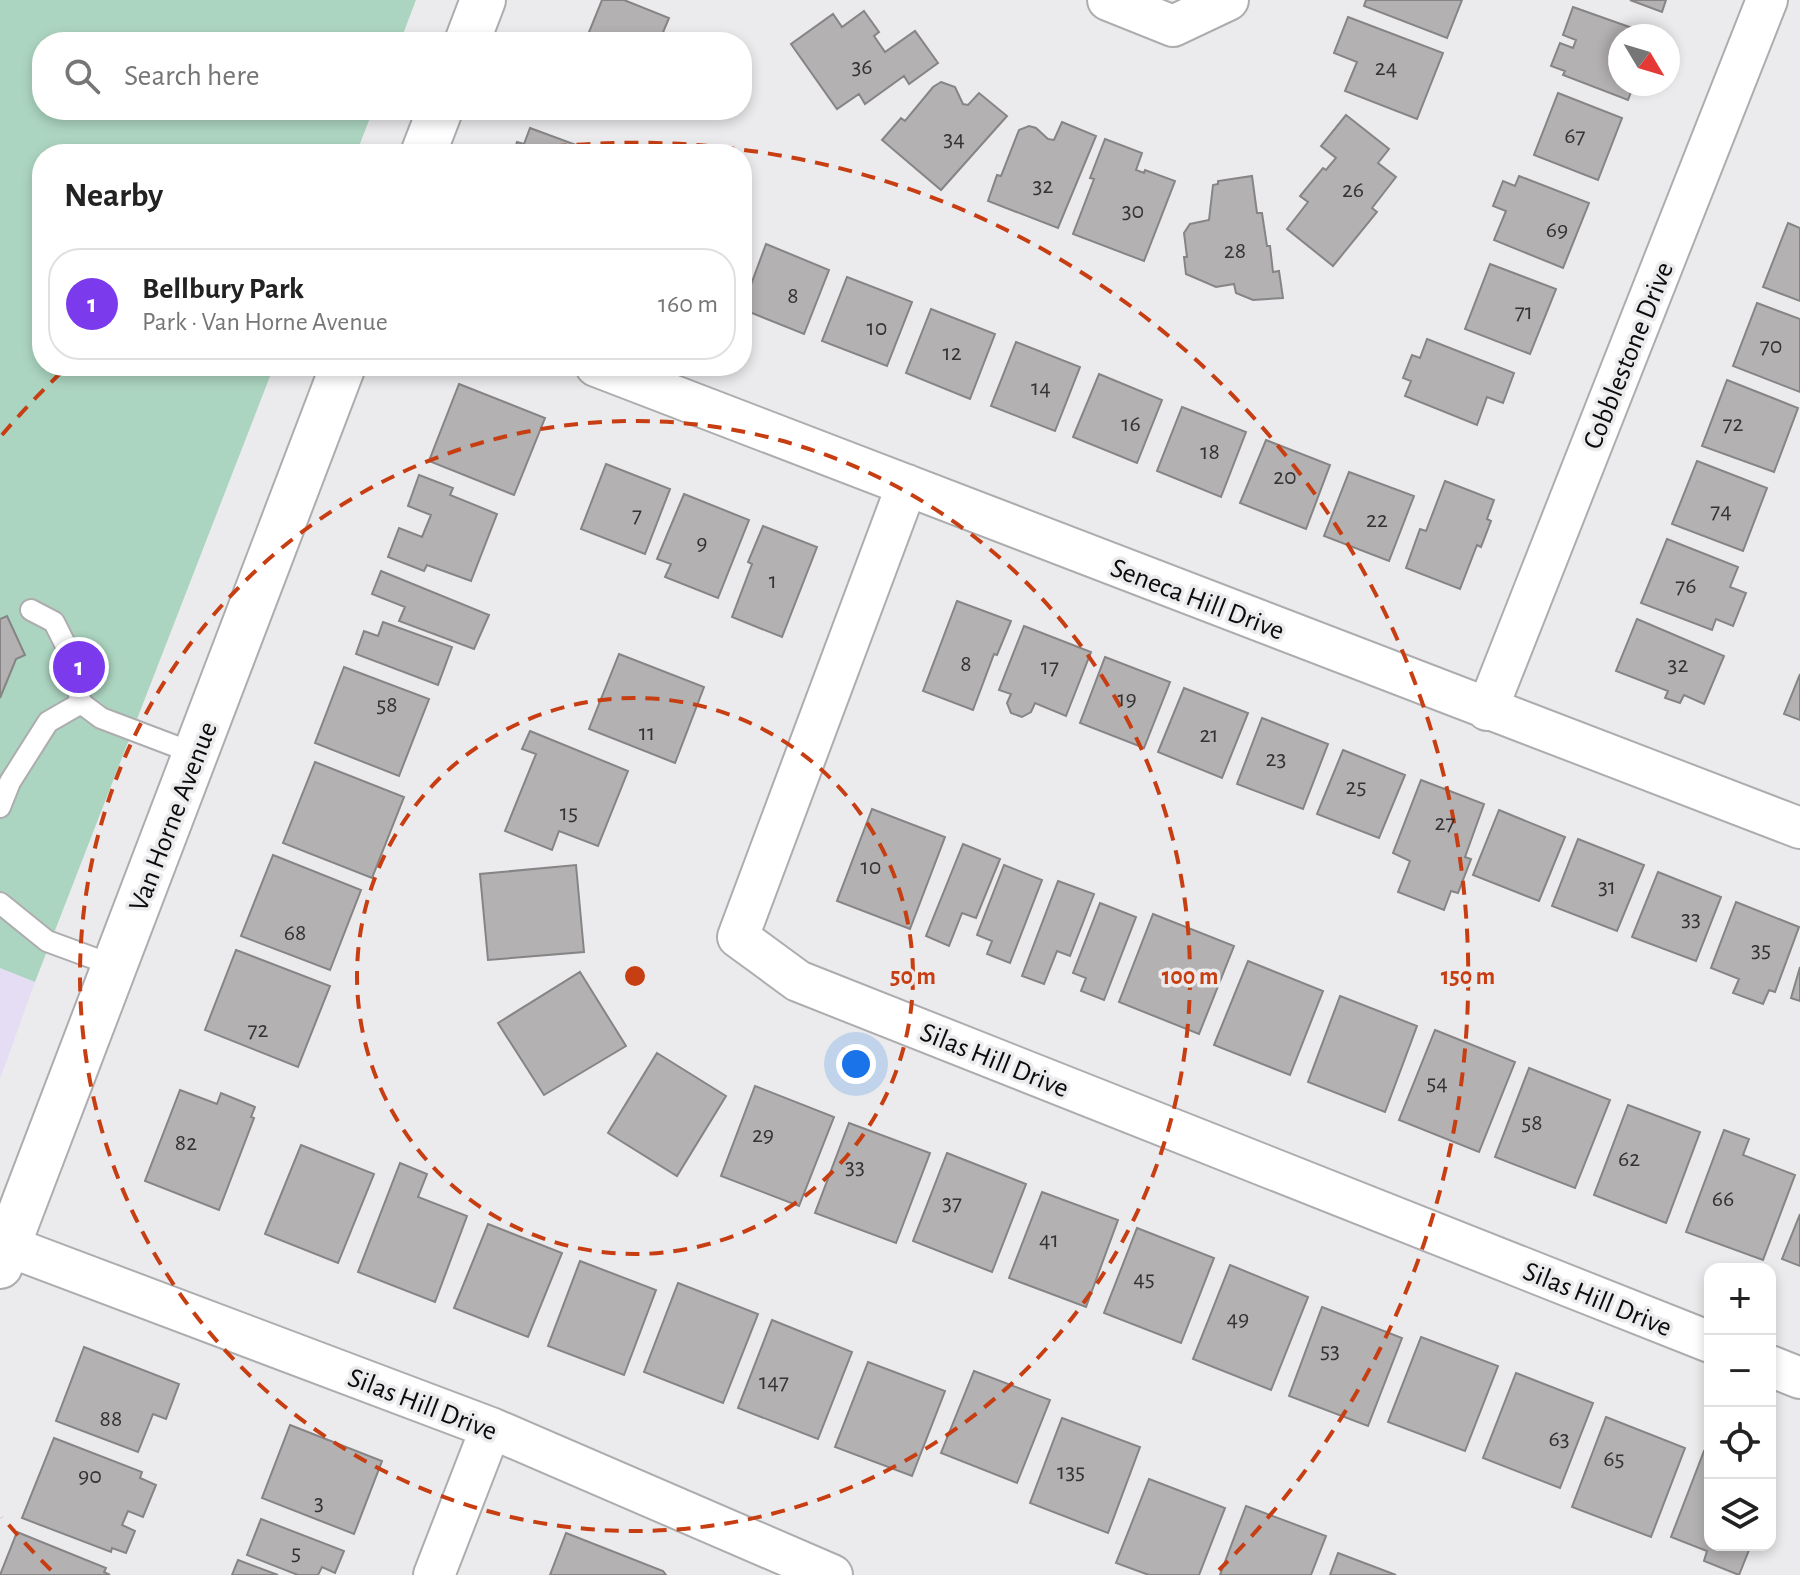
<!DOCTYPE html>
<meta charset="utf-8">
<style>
:root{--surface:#fff;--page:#f2f2f2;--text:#222;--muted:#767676;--line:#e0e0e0;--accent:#7c3aed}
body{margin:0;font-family:"Alegreya Sans",sans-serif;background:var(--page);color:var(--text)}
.controls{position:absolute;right:24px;bottom:24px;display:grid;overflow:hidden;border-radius:16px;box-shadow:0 4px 12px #0003}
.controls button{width:72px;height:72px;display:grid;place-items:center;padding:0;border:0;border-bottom:2px solid var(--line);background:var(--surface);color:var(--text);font:40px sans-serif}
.compass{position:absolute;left:1608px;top:24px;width:72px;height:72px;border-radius:50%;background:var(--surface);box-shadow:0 4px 12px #0003;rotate:128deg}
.you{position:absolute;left:856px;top:1064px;width:28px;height:28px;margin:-20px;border:6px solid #fff;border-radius:50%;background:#1a73e8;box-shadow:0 0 0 12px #1a73e833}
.badge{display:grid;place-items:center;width:52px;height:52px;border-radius:50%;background:var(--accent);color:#fff;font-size:26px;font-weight:700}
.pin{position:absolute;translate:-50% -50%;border:4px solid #fff;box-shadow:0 2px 8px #0006}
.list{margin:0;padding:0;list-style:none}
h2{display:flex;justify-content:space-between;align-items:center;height:104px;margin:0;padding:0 32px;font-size:34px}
h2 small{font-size:26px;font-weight:400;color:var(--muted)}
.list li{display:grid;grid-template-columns:52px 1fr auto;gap:24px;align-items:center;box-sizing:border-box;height:112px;margin:0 16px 16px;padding:0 16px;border:2px solid var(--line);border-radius:32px}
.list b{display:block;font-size:30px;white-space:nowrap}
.list p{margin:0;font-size:26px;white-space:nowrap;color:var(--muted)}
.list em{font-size:26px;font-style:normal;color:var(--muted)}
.icon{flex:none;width:44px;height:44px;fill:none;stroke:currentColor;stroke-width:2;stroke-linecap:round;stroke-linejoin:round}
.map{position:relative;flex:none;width:1800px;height:1575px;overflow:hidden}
.search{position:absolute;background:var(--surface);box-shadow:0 4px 12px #0003;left:32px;top:32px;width:720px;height:88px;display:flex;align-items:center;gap:20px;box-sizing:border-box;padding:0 28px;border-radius:32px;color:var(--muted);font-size:30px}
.panel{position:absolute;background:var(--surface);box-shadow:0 4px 12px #0003;left:32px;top:144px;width:720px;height:232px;border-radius:32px}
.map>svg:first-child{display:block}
.education{fill:#e5ddf3}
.green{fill:#acd5c1}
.building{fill:#b3b1b1;stroke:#868485;stroke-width:2}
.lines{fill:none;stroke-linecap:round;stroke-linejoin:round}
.lane-casing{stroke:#adadaf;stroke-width:24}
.street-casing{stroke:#adadaf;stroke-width:44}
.secondary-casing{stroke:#adadaf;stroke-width:48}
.lane{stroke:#fff;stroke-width:20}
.street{stroke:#fff;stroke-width:40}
.secondary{stroke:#fff;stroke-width:44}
.ring{fill:none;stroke:#c73e12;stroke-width:4;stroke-dasharray:14 10}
.labels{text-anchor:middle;stroke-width:7;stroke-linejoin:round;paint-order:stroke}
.number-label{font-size:24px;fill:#353435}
.street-label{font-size:28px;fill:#0b0b0c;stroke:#ebebed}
.centre{fill:#c73e12;stroke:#ebebed;stroke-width:4}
.ring-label{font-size:24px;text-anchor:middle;font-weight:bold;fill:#c73e12;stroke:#ebebed;stroke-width:7;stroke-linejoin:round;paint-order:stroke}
</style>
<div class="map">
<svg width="1800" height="1575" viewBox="0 0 1800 1575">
<rect width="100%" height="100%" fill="#ebebed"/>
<!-- education -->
<path class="education" d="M0,968L35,982L0,1079Z"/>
<!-- green -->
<path class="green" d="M0,0H416L400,42H42V110H373L356,154H42V366H274L35,982L0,968Z"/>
<!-- building -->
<path class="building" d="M602,0H624L669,18L659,42H585Z
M1366,0H1462L1447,38L1364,6Z
M1630,0H1666L1662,12Z
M1573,7L1652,35L1620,36V84H1634L1628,100L1563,75L1565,71L1551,66L1560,43L1573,48L1576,40L1563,35Z
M864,11L879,32L874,36L885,52L915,31L938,63L909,84L904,76L865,104L859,94L837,109L791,44L833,14L842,27Z
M1348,17L1443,53L1417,119L1345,91L1357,62L1334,53Z
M941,82L955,87L963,104L968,105L979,93L1007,116L941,190L882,140L901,118L905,121L933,87Z
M1558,93L1622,118L1598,180L1534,155Z
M1346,115L1389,149L1378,163L1396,177L1372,208L1377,212L1333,266L1287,229L1308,202L1300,196L1323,168L1326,170L1336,158L1321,146Z
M1062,122L1096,136L1058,228L988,201L997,175L1001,176L1019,130L1029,126L1036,128L1048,139L1054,140Z
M530,128L579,146L576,154H513L517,142L524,144Z
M1105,139L1142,153L1136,170L1144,173L1145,170L1175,181L1144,261L1073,234L1094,179L1090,178Z
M1252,176L1257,213H1262L1267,246H1270L1273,272L1279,271L1283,298L1253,300L1236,293L1234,284L1216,287L1186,274L1184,257H1187L1184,233L1190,224L1209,220L1213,185L1218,184V181Z
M1519,176L1589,203L1563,268L1494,240L1506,211L1493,206L1503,181L1515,186Z
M1788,223L1800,228V301L1763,287Z
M766,244L829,270L804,334L742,309Z
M1490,264L1556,289L1530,354L1465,329Z
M847,277L912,302L887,366L822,341Z
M1757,303L1800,319V392L1733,366Z
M931,309L995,334L970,399L906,373Z
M1427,339L1514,373L1503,403L1487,397L1477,425L1405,396L1411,381L1403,378L1412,355L1420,358Z
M1016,342L1080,367L1055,431L991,406Z
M1099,374L1162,400L1137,463L1073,437Z
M1727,380L1798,408L1774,472L1702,446Z
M459,384L545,418L514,495L429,461Z
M1182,407L1246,432L1221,497L1157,471Z
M1266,440L1330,465L1306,529L1240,503Z
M1697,461L1767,488L1743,551L1672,524Z
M606,464L670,489L645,554L581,529Z
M1349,472L1414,496L1389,561L1324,536Z
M419,475L453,488L450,495L497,514L471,581L427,565L424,571L388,557L399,528L422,537L431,515L408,506Z
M1445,481L1494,500L1487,519L1491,521L1481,547L1477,545L1460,589L1406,568L1420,529L1426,531Z
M684,494L749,520L718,598L665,577L671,564L657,559Z
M763,526L817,547L782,637L732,617L752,564L748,562Z
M1667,539L1738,567L1730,587L1746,593L1733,626L1716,619L1712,630L1641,603Z
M381,571L489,615L474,649L399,621L405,607L372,594Z
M957,601L1011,621L997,655L994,654L973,710L923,691Z
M7,616L25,655L16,659L0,698V619Z
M1637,619L1724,656L1704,704L1684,695L1680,703L1665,698L1668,691L1616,671Z
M383,622L452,647L438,685L356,654L364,631L378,636Z
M1024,626L1091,652L1066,716L1035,703L1031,712L1022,717L1011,713L1007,703L1011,694L999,690Z
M619,654L704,687L675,763L589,729Z
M1105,657L1170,682L1144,748L1080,723Z
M344,667L429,699L399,776L315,743Z
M1800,674V720L1784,714Z
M1184,688L1248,713L1222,778L1158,752Z
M1262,718L1328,744L1303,809L1237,784Z
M530,731L628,771L598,846L559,831L552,850L505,831L536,754L522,749Z
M1343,750L1405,775L1379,838L1317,814Z
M315,762L404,797L372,878L283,843Z
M1421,780L1484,804L1465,857L1471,859L1458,893L1451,891L1444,910L1398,892L1410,861L1393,853Z
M872,809L945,837L910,929L837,901Z
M1499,810L1565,837L1539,901L1473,875Z
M1578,839L1644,865L1617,931L1552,906Z
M963,844L1000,859L976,918L962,913L949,946L926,936Z
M273,855L361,890L330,970L241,936Z
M576,865L584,952L488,960L480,874Z
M1004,865L1042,880L1010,963L987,954L992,941L977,935Z
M1658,872L1721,897L1696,961L1632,937Z
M1058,881L1094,894L1070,956L1057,951L1044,984L1022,976Z
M1736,902L1799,927L1775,992L1769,990L1763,1004L1733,993L1739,979L1711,968Z
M1100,903L1136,917L1104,1000L1081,991L1086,978L1073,973Z
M1153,914L1234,946L1199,1034L1119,1002Z
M236,950L330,986L298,1067L205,1030Z
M1248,961L1323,991L1290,1075L1214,1045Z
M1800,967V1001L1791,998Z
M580,972L626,1046L544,1095L498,1023Z
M1340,996L1417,1026L1385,1112L1308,1082Z
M1435,1030L1515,1062L1479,1152L1399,1120Z
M657,1053L726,1096L677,1176L608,1133Z
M1529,1068L1610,1100L1575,1188L1495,1157Z
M755,1086L834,1117L799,1206L721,1176Z
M180,1090L217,1104L221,1093L255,1107L251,1117L254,1118L219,1210L145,1181Z
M1628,1105L1700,1132L1666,1223L1594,1195Z
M849,1123L930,1153L896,1243L815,1213Z
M1724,1130L1749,1139L1743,1155L1795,1175L1763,1260L1686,1232Z
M301,1145L374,1174L338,1263L265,1234Z
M947,1153L1026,1184L992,1272L913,1241Z
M400,1163L427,1174L418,1197L467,1216L435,1302L358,1272Z
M1042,1192L1118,1220L1086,1307L1009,1278Z
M1800,1214V1266L1782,1259Z
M488,1224L562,1253L528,1337L454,1308Z
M1137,1228L1214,1258L1181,1343L1104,1313Z
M580,1261L656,1290L624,1375L548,1346Z
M1230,1265L1308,1297L1271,1390L1193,1359Z
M678,1283L758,1314L723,1403L644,1372Z
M1322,1307L1402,1338L1368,1426L1289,1396Z
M772,1320L852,1352L818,1439L738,1408Z
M1421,1337L1498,1366L1465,1451L1388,1422Z
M84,1347L179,1384L166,1419L153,1414L138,1452L56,1421Z
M868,1362L945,1391L912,1476L835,1447Z
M974,1371L1050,1400L1017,1483L941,1453Z
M1516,1373L1593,1403L1560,1488L1483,1458Z
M1606,1417L1685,1448L1651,1537L1572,1507Z
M1062,1418L1140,1447L1108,1533L1030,1503Z
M290,1425L382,1461L354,1534L262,1498Z
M54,1438L142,1472L140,1478L156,1485L143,1517L128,1511L122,1525L135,1531L126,1553L112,1548L111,1552L22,1518Z
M1704,1451L1710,1453V1545H1751L1739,1575L1704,1561L1707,1551L1671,1537Z
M1149,1479L1225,1508L1199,1575H1149L1116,1563Z
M1246,1506L1326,1536L1311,1575H1220Z
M261,1519L344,1551L335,1573L322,1567L318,1575H298L247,1555Z
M17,1532L106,1568L104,1572L110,1575H0Z
M566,1533L663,1571L666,1575H550Z
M1338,1553L1396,1575H1330Z
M238,1560L278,1575H232Z"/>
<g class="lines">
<!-- lane casing -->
<g class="lane-casing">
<path id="lane" d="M81,703L101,718L196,754
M0,807L10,782L48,722L81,703L69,652L54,622L31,610
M0,903L47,941L115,966"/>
</g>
<!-- street casing -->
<g class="street-casing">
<path id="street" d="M1108,0L1173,26L1228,0
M596,366L1800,828
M907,485L738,937L798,981L1710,1342
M1487,710L1767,0
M8,1246L491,1428L832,1575
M1770,1366L1800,1378
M434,1575L491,1428"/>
</g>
<!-- secondary casing -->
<g class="secondary-casing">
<path id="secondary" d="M467,42L483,0
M423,154L440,110
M0,1266L343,366"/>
</g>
<!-- lane -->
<use href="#lane" class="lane"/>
<!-- street -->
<use href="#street" class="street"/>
<!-- secondary -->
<use href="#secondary" class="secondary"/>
</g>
<!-- distance rings -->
<g class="ring">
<circle cx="635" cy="976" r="278"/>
<circle cx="635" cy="976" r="555"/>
<path d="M51 1570A833 833 0 0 1 2 1517M2 435A833 833 0 0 1 67 367M505 153A833 833 0 0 1 1219 1570"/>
</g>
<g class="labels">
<!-- number labels -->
<g class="number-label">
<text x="862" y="74">36</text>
<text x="1386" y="75">24</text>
<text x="1575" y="143">67</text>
<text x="954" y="146">34</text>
<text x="1043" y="193">32</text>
<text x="1353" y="197">26</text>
<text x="1133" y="218">30</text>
<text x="1557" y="237">69</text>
<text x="1235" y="258">28</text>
<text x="793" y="303">8</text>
<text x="1524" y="319">71</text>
<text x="877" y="335">10</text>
<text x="1771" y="353">70</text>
<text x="952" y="360">12</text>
<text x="1041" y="395">14</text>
<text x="1131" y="431">16</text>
<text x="1733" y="431">72</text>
<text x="1210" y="459">18</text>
<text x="1285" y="484">20</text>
<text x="1721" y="518">74</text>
<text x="637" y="522">7</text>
<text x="1377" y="527">22</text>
<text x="702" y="550">9</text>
<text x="773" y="588">1</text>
<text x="1686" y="593">76</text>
<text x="966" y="671">8</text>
<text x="1678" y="672">32</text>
<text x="1050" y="674">17</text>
<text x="1127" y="706">19</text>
<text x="387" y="712">58</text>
<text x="647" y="740">11</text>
<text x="1209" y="742">21</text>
<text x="1276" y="766">23</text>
<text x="1356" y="794">25</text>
<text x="569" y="820">15</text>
<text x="1445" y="830">27</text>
<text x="871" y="874">10</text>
<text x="1607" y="894">31</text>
<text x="1691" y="926">33</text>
<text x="295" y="940">68</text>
<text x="1761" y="957">35</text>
<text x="258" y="1037">72</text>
<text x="1437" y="1090">54</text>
<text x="1532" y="1130">58</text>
<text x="763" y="1142">29</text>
<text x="186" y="1150">82</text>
<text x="1629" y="1166">62</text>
<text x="855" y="1174">33</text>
<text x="1723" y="1206">66</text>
<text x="952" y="1210">37</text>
<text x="1049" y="1247">41</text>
<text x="1144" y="1286">45</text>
<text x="1238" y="1326">49</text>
<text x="1330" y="1358">53</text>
<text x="774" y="1389">147</text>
<text x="111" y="1426">88</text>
<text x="1559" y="1446">63</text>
<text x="1614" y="1466">65</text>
<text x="1071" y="1479">135</text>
<text x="90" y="1483">90</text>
<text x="319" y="1510">3</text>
<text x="296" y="1560">5</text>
</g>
<!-- street labels -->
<g class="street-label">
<text transform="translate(1627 355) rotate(-68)" y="10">Cobblestone Drive</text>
<text transform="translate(1198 598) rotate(21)" y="10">Seneca Hill Drive</text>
<text transform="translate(172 816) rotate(-69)" y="10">Van Horne Avenue</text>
<text transform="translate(995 1059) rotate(22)" y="10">Silas Hill Drive</text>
<text transform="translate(1598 1298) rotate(22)" y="10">Silas Hill Drive</text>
<text transform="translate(423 1403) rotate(21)" y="10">Silas Hill Drive</text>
</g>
</g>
<circle cx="635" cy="976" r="12" class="centre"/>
<g class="ring-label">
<text x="913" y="984">50 m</text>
<text x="1190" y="984">100 m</text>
<text x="1468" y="984">150 m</text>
</g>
</svg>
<div class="controls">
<button>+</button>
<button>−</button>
<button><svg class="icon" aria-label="locate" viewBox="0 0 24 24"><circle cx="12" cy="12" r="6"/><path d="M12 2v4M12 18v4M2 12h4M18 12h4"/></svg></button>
<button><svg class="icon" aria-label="layers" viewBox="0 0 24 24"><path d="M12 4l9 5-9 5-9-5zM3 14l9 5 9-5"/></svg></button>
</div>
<svg class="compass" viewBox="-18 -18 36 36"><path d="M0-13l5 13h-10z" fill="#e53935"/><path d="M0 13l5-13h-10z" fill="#767676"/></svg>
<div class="you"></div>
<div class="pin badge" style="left:79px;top:667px">1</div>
<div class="search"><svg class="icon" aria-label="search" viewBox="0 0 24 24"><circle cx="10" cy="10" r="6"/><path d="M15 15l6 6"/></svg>Search here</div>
<section class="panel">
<h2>Nearby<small></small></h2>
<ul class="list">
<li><span class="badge">1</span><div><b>Bellbury Park</b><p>Park · Van Horne Avenue</p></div><em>160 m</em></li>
</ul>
</section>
</div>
